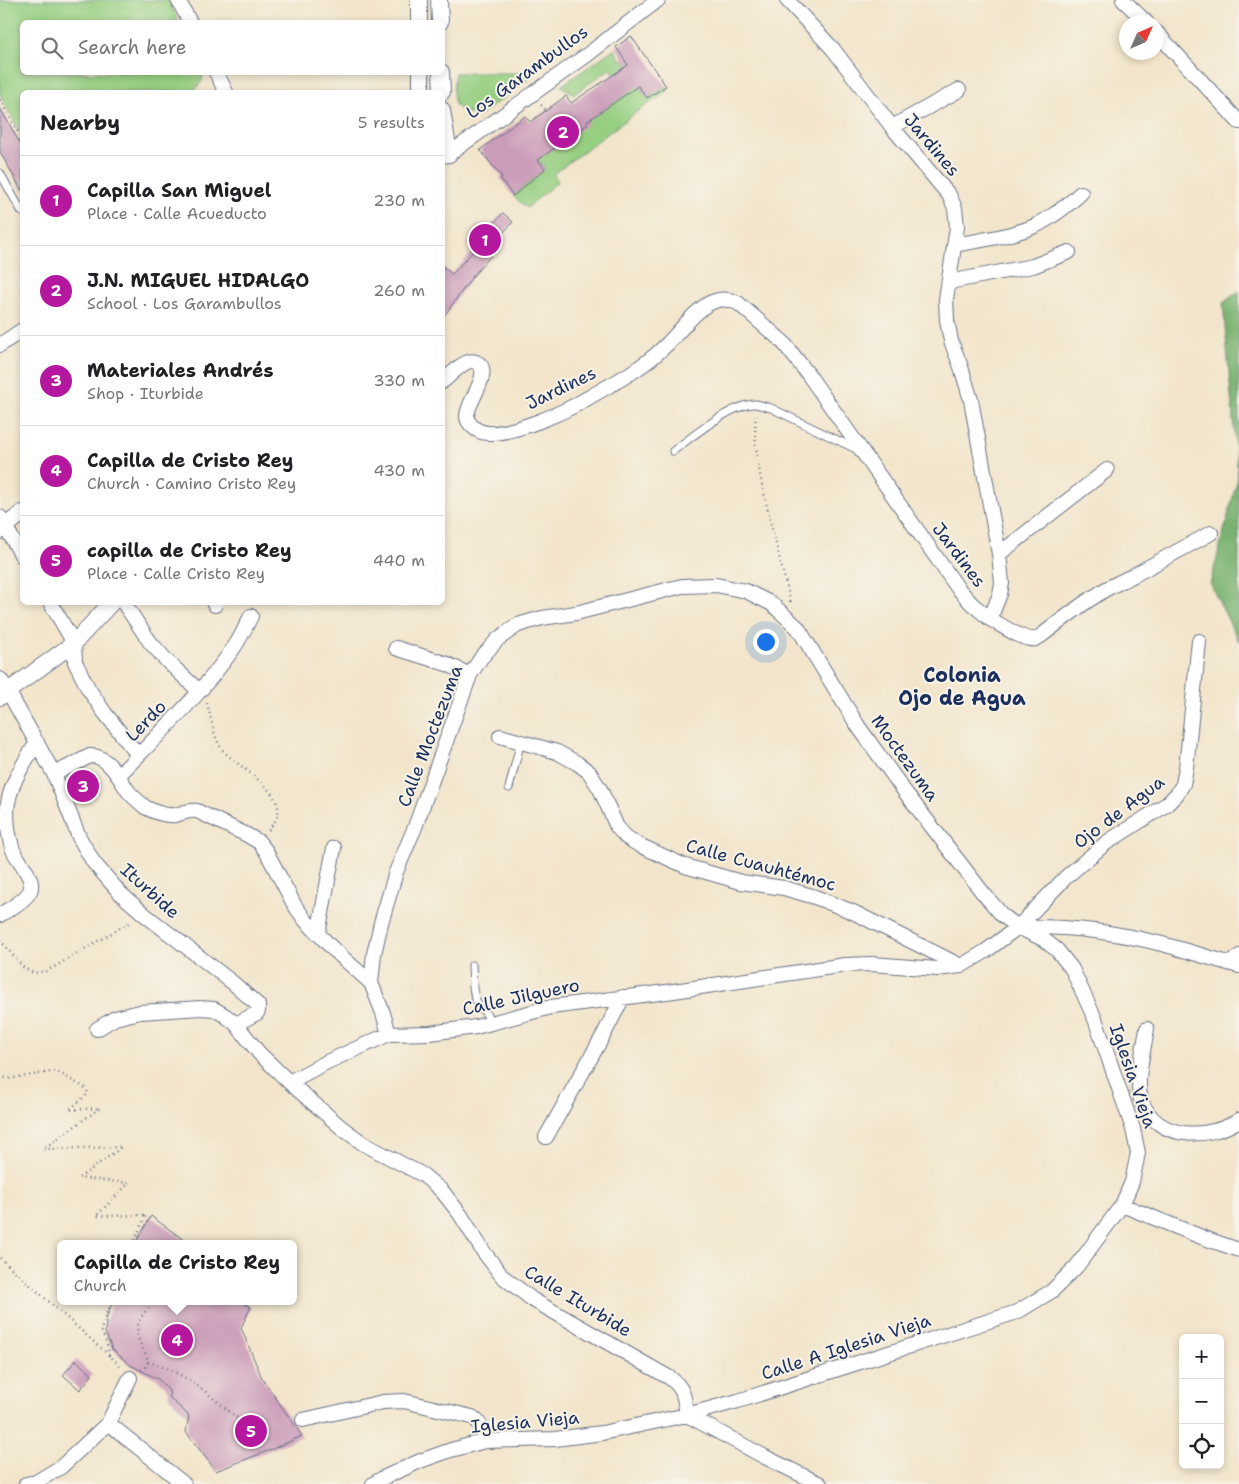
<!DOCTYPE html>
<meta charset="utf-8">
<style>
:root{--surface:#fff;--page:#f6f6f6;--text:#202124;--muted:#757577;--line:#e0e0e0;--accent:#b5179e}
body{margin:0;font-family:"Shantell Sans",sans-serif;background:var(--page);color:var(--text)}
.controls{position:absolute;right:15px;bottom:15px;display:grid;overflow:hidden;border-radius:8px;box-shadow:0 2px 8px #0003}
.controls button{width:45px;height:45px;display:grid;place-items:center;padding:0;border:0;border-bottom:1px solid var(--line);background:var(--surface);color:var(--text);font:25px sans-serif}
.compass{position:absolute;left:1119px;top:15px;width:45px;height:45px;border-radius:50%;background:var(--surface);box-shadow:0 2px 8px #0003;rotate:45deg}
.you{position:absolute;left:765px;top:641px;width:18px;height:18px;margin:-12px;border:4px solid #fff;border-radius:50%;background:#1a73e8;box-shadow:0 0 0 8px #1a73e833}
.badge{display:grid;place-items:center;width:32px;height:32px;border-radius:50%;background:var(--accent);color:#fff;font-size:16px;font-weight:700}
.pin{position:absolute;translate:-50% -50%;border:2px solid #fff;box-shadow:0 1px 5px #0006}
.popup{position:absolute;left:57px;top:1240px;width:240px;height:65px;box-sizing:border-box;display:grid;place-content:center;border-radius:8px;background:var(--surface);filter:drop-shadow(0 1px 4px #0005);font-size:16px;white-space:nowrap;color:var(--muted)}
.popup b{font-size:19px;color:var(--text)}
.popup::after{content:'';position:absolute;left:50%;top:100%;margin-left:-10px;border:10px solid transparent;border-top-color:var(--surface)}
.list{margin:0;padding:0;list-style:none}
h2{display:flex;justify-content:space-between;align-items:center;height:65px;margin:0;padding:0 20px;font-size:21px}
h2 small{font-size:16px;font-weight:400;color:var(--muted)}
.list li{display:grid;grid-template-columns:32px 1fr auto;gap:15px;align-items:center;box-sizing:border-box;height:90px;padding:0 20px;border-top:1px solid var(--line)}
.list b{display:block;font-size:19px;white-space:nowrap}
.list p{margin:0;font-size:16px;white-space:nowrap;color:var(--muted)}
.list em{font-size:16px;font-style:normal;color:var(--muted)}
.icon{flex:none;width:28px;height:28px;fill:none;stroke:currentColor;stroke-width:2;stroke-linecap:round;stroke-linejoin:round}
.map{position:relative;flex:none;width:1239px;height:1484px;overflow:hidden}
.search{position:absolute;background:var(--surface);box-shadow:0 2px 8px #0003;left:20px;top:20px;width:425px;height:55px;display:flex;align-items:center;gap:12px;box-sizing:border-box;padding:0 18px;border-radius:8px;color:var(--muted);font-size:19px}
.panel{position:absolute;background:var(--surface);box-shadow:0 2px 8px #0003;left:20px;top:90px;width:425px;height:515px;border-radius:8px}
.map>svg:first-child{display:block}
.green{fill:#97cf82;stroke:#597f70}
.forest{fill:#79b270;stroke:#4a7067}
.building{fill:#cb9cb9}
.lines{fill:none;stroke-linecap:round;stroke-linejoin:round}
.service-casing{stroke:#666f84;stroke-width:9}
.pedestrian-casing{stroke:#666f84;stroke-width:12}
.minor-casing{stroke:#666f84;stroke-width:16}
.tertiary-casing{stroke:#666f84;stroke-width:18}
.path{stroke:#666f84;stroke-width:2.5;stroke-dasharray:1 4;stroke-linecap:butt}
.service{stroke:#fff;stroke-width:7}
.pedestrian{stroke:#fff;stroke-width:10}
.minor{stroke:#fff;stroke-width:14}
.tertiary{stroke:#fff;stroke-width:16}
.labels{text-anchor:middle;stroke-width:4;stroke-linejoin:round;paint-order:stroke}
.street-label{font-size:18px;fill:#1b2f5e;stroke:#f7f3e8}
.quarter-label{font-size:20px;font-weight:bold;fill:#1b2f5e;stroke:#f7f3e8}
</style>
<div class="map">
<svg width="1239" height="1484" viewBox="0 0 1239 1484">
<rect width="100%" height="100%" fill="#f7f3e8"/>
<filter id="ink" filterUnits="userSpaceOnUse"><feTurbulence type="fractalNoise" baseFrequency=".02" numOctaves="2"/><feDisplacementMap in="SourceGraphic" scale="10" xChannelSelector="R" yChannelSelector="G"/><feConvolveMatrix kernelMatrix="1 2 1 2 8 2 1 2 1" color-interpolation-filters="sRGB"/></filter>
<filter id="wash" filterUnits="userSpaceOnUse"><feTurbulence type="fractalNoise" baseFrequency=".0096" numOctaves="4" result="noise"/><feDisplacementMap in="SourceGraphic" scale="20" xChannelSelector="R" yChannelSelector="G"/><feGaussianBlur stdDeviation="1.12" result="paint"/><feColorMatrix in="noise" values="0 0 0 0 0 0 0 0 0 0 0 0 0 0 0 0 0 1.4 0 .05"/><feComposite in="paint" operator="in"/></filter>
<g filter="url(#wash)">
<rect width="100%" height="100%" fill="#f2e5cb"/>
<!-- green -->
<path class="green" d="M0,0H168L179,22H22V72L203,73L202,81L193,92H22V136L0,95Z
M614,49L621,60L624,59L640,83L638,86L647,98L666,86L668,91L638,111L553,174L558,181L527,208L513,196L545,169L533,153L587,124L586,121L626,94L611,68L574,94L561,86Z
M455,73H532L533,76L480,115C449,113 452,99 455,73Z"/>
<!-- forest -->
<path class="forest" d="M1239,291V642L1210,584L1238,477L1223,303Z"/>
<g id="blocks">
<!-- building -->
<path class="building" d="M631,36L666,86L647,98L638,86L586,122L588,124L538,160L545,169L513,196L500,178L502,177L480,150L525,116L530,122L566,96L571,103L628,65L616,47Z
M0,108L22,147V191L0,152Z
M503,213L513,222L498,238L503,242L472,277L442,319V266L452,274L477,247L471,242L470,237L477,227L481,225L490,227Z
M151,1216L159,1222L190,1244H135Z
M113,1301H239L251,1307L241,1328L262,1378L302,1436L270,1450L216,1471L186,1432L189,1416L170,1398L169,1391L165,1386L158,1379L130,1365L112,1349L105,1332L107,1316Z
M76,1360L92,1375L80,1390L63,1375Z"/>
</g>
</g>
<g filter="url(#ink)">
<use href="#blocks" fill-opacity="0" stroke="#666f84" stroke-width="1"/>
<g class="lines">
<!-- service casing -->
<g class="service-casing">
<path id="service" d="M0,173L22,212
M673,451C692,437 732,403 756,404C761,405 767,407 771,408L856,449
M509,788L521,741
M472,965L473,987L475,999L492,1022"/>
</g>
<!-- pedestrian casing -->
<g class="pedestrian-casing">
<path id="pedestrian" d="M1227,963L1239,954"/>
</g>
<!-- minor casing -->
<g class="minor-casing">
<path id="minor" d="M178,0L190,22
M1123,0L1146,22
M1156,32L1239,122
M216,72L226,92
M892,127L959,90
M449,154L587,55L658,0
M954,245C981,240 1013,236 1037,225C1054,216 1068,205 1081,193
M949,282L1033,266L1069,252
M0,345L22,330
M442,382C450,376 466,357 476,362C495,370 466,403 467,417C467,420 470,424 472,426C477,431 483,433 489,433C514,434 565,412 586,399C612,384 640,370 662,349C677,336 697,306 715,301C723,298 731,300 738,303L783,342L808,374L957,587L971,603L990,619L1000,594L1002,583L999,554L971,400L961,367L951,341L947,320L946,299L957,227L955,208L949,195L892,127L833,49L787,0
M0,517L22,556
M999,554L1107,470
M50,602L74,643L75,662L88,688L104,712L138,755
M123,602L150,642L167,661L199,691
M213,602L215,605
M990,619C1000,624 1023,641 1035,639C1037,638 1040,637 1042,635L1083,604L1106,589L1134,575L1211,533
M396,648L447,664L470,675
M0,679L8,691L54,774L79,837L94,863L121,894L144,914L233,983L258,1005V1011L257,1013L236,1024
M500,736L557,752L577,763L589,772L600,789L617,827L626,837L639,845L685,866L741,882L784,888L815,897L853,912L961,966
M54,774L90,756C107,754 120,779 128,791C133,797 139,802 145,807C154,812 165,816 175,815C183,813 189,810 197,811L247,835L259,842L266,851L295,906L306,921L332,948L371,983L383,1013L389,1034
M119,775C159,734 202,694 235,646C241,637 246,626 251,616
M0,915C9,909 25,901 30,891C36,879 18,861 13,850C9,838 7,824 7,812C8,786 24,763 37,742
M1021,927C1068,926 1116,932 1162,944C1188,951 1213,959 1239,966
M318,934L334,848
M371,983L374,954L381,923L396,872L415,827L470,675L481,658L498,639L518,625L542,618L576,613L682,586L716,585L746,591L772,604L798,628L858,726L905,792L983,893L1002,915L1018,927L1043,939L1057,950L1072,969L1095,1019L1133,1129L1138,1153L1132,1182L1122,1205L1077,1266L1052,1291L1017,1312L738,1401L687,1415L602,1433L555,1439L485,1441L451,1450L420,1461L383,1478L373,1484
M97,1029L115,1018L140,1012L201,1008L214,1009L226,1016L236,1024L259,1053L289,1082L342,1128L364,1144L423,1175L442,1191L460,1214L483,1251L502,1276L533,1300L670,1378C685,1389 684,1398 687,1415
M1147,1029C1144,1050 1134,1083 1142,1102C1158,1141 1209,1140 1239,1120
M289,1082L327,1062L389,1034L430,1033L476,1027L551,1007L674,991L845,965L872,964L937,969L961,966L986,951L1018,927L1066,877L1106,843L1167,804L1177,794L1183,784L1186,768L1199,641
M546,1137L604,1034L623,997
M1122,1205L1204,1238L1239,1250
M687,1415L765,1457L820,1484
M303,1420L383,1402L404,1401L472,1417C482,1423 482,1431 485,1441
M108,1423L184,1484
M26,1484L36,1482L61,1467L108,1423L130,1378"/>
</g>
<!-- tertiary casing -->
<g class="tertiary-casing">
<path id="tertiary" d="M419,0V22
M439,0L440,22
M421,72V92
M441,72L442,92
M442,110L449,154L442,155
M0,531L22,513
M0,697L74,643L112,602"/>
</g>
<!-- path -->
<path class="path" d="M0,100L22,139
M541,105L546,110
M756,415C753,443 759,470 765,498C773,533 782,568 791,603
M207,703C211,717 213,735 221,748C235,766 282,788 278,814C277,820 271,826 268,831
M0,940L23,967L33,973L47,971L132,921
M0,1076L8,1079L56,1071L87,1089L88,1094L69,1110L100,1108L43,1149L122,1147L79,1178L129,1183L96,1216L146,1215L133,1244
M0,1258L122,1367
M171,1301L180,1313
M109,1356L107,1343L101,1330L106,1314L113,1301
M148,1362C188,1372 216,1401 248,1427
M141,1370L147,1366L148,1362C147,1355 143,1349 140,1343C133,1324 142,1313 156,1301"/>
<!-- service -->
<use href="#service" class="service"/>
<!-- pedestrian -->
<use href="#pedestrian" class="pedestrian"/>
<!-- minor -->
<use href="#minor" class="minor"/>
<!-- tertiary -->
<use href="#tertiary" class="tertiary"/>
</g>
</g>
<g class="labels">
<!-- street labels -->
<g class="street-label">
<text transform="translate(527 72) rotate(-36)" y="6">Los Garambullos</text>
<text transform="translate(932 145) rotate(50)" y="6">Jardines</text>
<text transform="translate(561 388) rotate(-26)" y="6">Jardines</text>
<text transform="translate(959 555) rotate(53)" y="6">Jardines</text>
<text transform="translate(146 721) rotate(-46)" y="6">Lerdo</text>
<text transform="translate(430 736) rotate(-69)" y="6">Calle Moctezuma</text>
<text transform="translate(905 758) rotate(54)" y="6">Moctezuma</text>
<text transform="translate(1119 812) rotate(-37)" y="6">Ojo de Agua</text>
<text transform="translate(761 865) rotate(15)" y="6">Calle Cuauhtémoc</text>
<text transform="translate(150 891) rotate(42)" y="6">Iturbide</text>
<text transform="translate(521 997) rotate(-12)" y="6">Calle Jilguero</text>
<text transform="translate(1133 1076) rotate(71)" y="6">Iglesia Vieja</text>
<text transform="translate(578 1301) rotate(31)" y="6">Calle Iturbide</text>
<text transform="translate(846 1347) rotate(-18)" y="6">Calle A Iglesia Vieja</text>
<text transform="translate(525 1422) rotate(-5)" y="6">Iglesia Vieja</text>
</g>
<!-- quarter labels -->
<g class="quarter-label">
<text x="962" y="682">Colonia<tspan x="962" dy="23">Ojo de Agua</tspan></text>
</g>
</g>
</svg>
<div class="controls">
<button>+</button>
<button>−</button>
<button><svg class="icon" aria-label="locate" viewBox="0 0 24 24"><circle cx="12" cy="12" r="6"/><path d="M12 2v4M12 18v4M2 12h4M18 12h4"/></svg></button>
</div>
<svg class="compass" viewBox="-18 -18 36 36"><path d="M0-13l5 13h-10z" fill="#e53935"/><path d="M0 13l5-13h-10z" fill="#757577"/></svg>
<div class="you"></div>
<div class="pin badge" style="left:485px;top:240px">1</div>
<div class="pin badge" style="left:563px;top:132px">2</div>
<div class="pin badge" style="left:83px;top:786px">3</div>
<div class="pin badge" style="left:177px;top:1340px">4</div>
<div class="popup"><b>Capilla de Cristo Rey</b>Church</div>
<div class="pin badge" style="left:251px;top:1431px">5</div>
<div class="search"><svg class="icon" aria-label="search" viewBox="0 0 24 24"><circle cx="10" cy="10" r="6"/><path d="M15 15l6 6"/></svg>Search here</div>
<section class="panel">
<h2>Nearby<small>5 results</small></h2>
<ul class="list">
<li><span class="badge">1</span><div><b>Capilla San Miguel</b><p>Place · Calle Acueducto</p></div><em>230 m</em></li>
<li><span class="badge">2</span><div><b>J.N. MIGUEL HIDALGO</b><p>School · Los Garambullos</p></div><em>260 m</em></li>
<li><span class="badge">3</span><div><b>Materiales Andrés</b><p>Shop · Iturbide</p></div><em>330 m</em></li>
<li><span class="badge">4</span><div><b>Capilla de Cristo Rey</b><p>Church · Camino Cristo Rey</p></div><em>430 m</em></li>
<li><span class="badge">5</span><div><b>capilla de Cristo Rey</b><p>Place · Calle Cristo Rey</p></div><em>440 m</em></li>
</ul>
</section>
</div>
